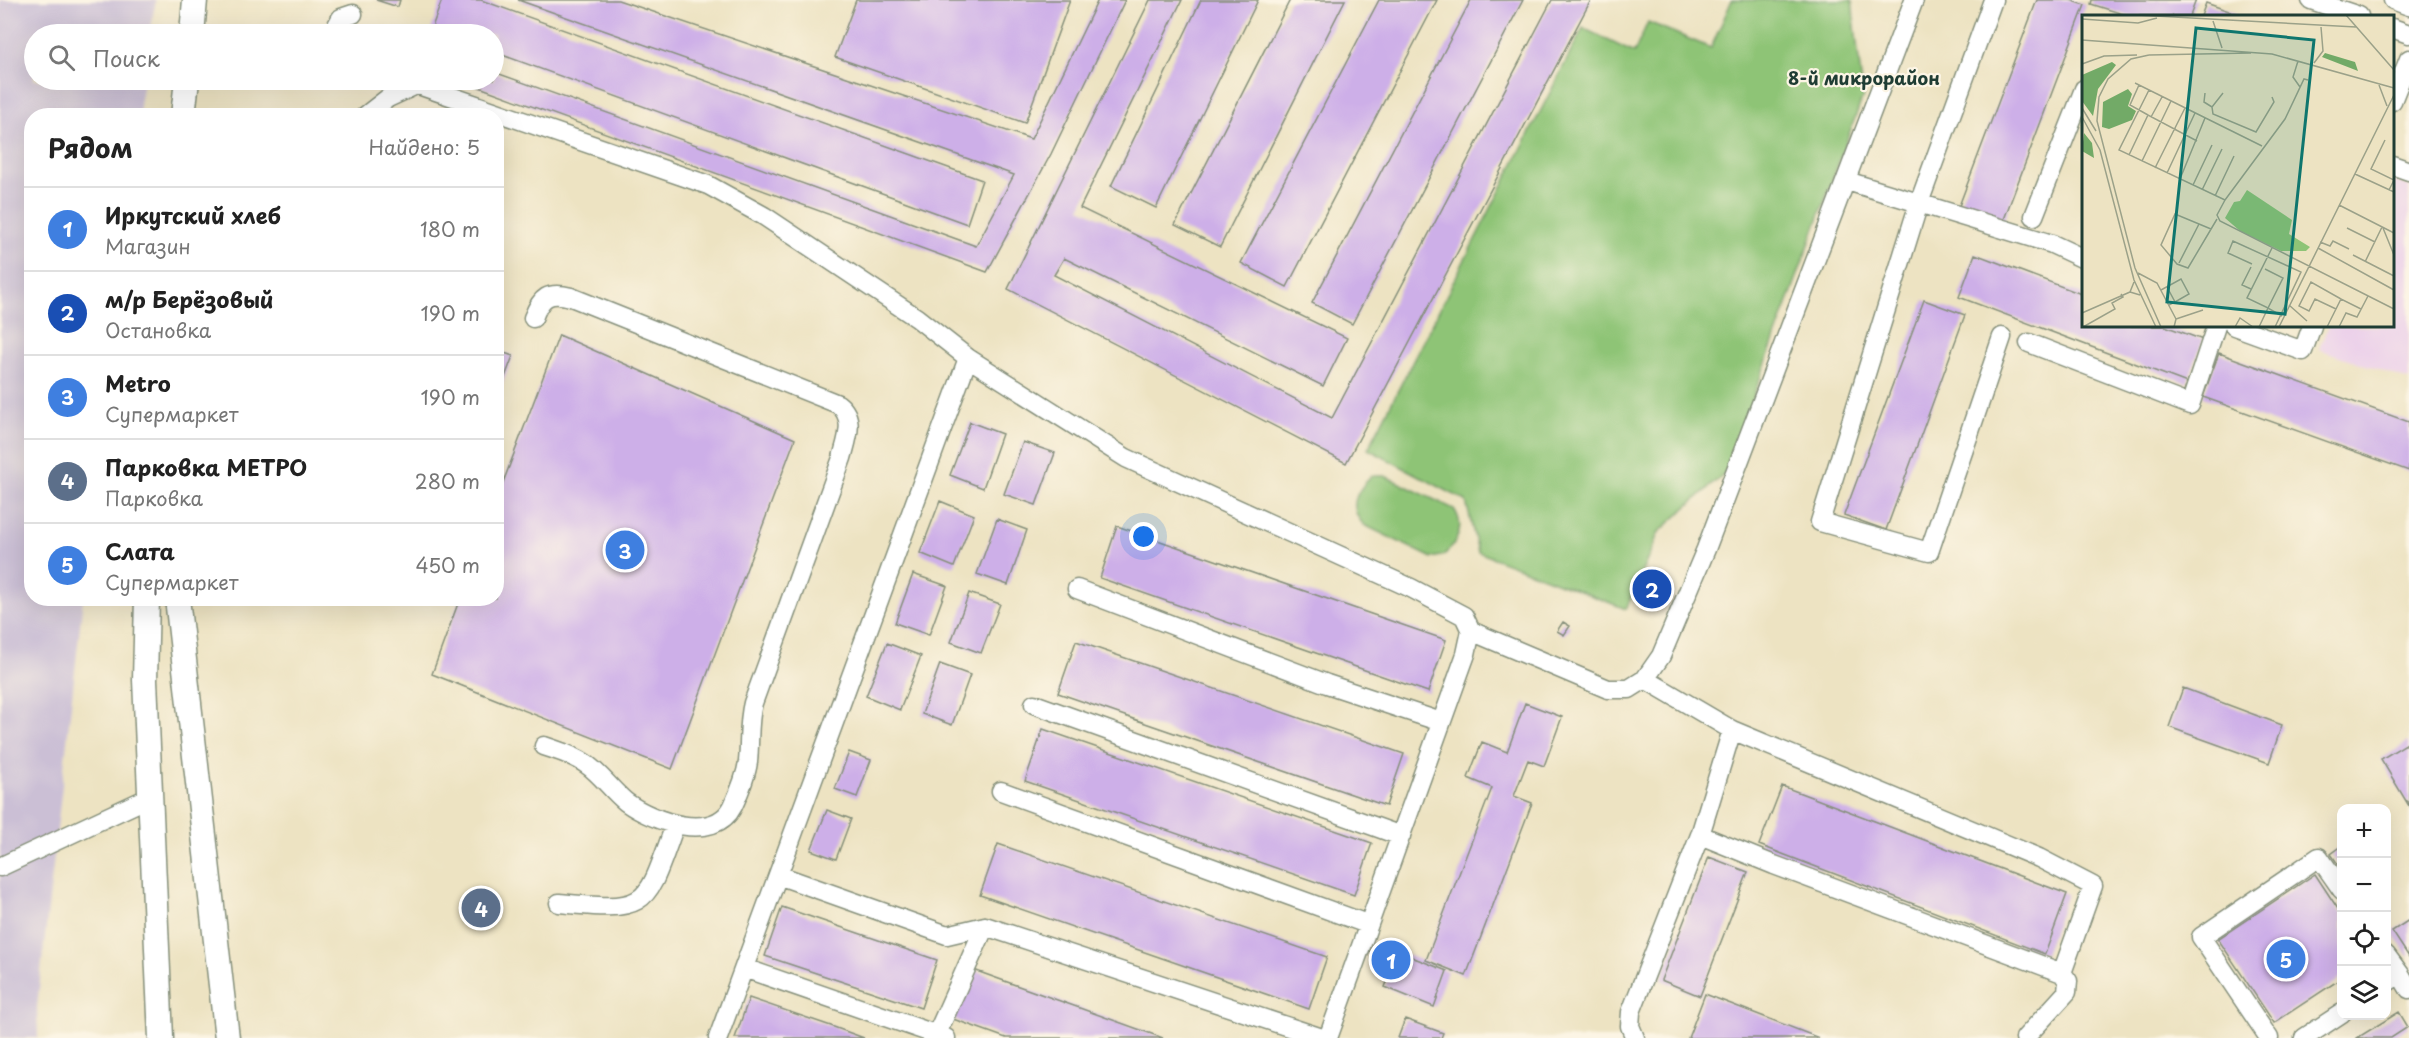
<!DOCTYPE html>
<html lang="ru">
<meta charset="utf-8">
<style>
:root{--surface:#fff;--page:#f2f2f2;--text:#222;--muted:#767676;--line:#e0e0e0;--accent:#d1495b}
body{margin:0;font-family:"Playpen Sans",sans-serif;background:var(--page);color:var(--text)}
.controls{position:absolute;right:18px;bottom:18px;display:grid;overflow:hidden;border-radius:12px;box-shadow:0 6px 24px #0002}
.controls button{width:54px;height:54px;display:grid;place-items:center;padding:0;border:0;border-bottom:2px solid var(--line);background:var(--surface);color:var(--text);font:30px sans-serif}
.you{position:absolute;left:1144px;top:537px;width:21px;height:21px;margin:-15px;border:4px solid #fff;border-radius:50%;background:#1a73e8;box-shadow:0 0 0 9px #1a73e833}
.badge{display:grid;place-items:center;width:39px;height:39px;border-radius:50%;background:var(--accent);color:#fff;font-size:20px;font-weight:700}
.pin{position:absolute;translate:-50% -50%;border:3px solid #fff;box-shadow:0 2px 6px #0006}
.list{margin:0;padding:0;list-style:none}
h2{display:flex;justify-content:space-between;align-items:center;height:78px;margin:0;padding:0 24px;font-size:26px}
h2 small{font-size:20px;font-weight:400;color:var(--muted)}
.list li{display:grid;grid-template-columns:39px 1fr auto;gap:18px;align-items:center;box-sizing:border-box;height:84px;padding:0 24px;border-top:2px solid var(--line)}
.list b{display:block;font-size:22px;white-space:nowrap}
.list p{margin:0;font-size:20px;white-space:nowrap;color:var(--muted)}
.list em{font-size:20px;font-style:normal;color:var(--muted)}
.icon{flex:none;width:33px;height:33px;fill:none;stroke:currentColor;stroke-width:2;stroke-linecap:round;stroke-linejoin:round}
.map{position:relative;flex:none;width:2409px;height:1038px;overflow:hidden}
.search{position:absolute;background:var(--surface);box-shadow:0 6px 24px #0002;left:24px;top:24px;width:480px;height:66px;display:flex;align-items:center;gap:15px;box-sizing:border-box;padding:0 21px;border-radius:33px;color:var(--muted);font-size:22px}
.panel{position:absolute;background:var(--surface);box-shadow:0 6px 24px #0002;left:24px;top:108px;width:480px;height:498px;border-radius:24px}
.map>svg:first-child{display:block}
.built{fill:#ecd1ea}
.industrial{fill:#cbbfd5}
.green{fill:#8ec476;stroke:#568055;stroke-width:1.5}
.building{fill:#cdafe8}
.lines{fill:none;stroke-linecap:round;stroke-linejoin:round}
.minor-casing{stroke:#86907b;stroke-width:21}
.major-casing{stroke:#86907b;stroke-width:27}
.minor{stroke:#fff;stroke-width:18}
.major{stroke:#fff;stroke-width:24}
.labels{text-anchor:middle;stroke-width:4.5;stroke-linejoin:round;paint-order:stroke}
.neighbourhood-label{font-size:18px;font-weight:bold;fill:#1f3d34;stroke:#fcf5e5}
.inset-road{fill:none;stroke:#9ba189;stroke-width:1.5}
.view{fill:#0f766e;fill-opacity:0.15;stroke:#0f766e;stroke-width:3}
.inset-edge{fill:none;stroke:#1f3d34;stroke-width:3}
</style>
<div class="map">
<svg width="2409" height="1038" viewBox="0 0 2409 1038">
<rect width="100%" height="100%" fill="#fcf5e5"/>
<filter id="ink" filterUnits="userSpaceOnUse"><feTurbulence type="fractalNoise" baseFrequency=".0167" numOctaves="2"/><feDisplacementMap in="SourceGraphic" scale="12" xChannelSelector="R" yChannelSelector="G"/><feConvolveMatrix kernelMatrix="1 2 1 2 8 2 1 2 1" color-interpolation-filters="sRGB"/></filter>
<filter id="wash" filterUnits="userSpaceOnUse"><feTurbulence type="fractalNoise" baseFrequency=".008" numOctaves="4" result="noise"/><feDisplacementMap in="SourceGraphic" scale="24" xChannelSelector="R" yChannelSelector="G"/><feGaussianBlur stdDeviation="1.35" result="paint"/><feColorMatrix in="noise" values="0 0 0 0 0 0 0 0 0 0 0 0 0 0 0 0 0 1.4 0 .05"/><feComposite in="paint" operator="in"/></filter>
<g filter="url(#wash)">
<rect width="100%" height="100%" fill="#ede3c2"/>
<!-- built -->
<path class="built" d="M2393,181L2409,186V380L2319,349L2328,326H2392Z"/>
<!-- industrial -->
<path class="industrial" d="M0,0H156L149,34H34V80H143L139,115L32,116V598L83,599L37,1007L38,1038H0Z"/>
<!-- green -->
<path class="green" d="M1732,0H1852L1863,96L1726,472L1659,532L1626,609L1478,552L1466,501L1368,449L1583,28L1634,53L1648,22L1711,48Z
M1372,476H1385L1454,509C1466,527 1457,541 1445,555L1432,558L1364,525C1347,507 1356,491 1372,476Z"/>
<g id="blocks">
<!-- building -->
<path class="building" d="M376,0H400L398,7Z
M442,0H481L982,180L967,224L494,52V34H444L431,30Z
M518,0H618L1031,139L1098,0H1125L1051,154L987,272L460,80H494V72L976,246L1014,175Z
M856,0H1070L1025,123L835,57Z
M1150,0H1182L1080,208L1347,338L1323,386L1064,258L1054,275L1332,418L1552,0H1591L1346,463L1008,289Z
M1201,0H1258L1156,208L1111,186Z
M1290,0H1345L1220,247L1175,225Z
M1379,0H1437L1287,287L1241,263Z
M1471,0H1523L1352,324L1312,303Z
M2037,0H2070L2085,5L2003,222L1959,206Z
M2092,0H2196L2190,16H2129L2091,4Z
M2206,3L2243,16H2201Z
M1975,254L2084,295V326H2165L2203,340L2187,383L1959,297Z
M1924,300L1965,315L1886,530L1844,515Z
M559,335L795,439L672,769L432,674L460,598H496V501Z
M496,350L513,356L497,398H496Z
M2219,353L2409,422V471L2203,397Z
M970,422L1002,434L983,488L950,475Z
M1023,442L1055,453L1036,505L1004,494Z
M940,501L974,515L954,567L920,553Z
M997,519L1027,530L1008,585L977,574Z
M1117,526L1446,640L1428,692L1100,578Z
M913,574L947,586L929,635L895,623Z
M969,593L1000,604L981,653L951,642Z
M1563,622L1570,626L1564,635L1557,631Z
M1076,641L1404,754L1386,806L1058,693Z
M887,643L921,656L900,710L866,696Z
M940,664L970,675L952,725L922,714Z
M2183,688L2282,725L2269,763L2169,727Z
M1525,703L1562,717L1544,766L1528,760L1514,796L1532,803L1466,976L1426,960L1492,788L1468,778L1482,742L1507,752Z
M1043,729L1372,843L1354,895L1025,781Z
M2409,742V806L2381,759Z
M849,752L871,760L857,797L835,789Z
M1782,786L2067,894L2045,954L1759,845Z
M827,810L851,819L836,859L811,850Z
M998,844L1327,957L1309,1009L980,895Z
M2342,846V870L2331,854Z
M1709,857L1748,872L1700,996L1661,980Z
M2315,874L2342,915V978L2274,1023L2218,939Z
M782,907L937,960L921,1008L765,956Z
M2409,920V957L2392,931Z
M1399,952L1447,971L1434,1007L1385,987Z
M971,969L1163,1038H1006L953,1019Z
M1705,994L1819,1038H1688Z
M749,998L831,1026L864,1038H735Z
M2399,1012L2408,1027L2391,1038H2357Z
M1405,1019L1443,1033L1441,1038H1398Z"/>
</g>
</g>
<g filter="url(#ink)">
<use href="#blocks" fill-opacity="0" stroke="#86907b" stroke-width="1.5"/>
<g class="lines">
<!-- minor casing -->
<g class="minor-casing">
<path id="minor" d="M1993,0L1919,203L1820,522L1929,552L2002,337
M2311,0L2359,16
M2393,0L2409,6
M2392,28L2409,34
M336,34L335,29L341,18L353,14
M404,80L708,185L764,216L917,318L968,358L1126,458L1411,588L1464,616L1471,631L1466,654L1328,1038
M2392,101L2409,59
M365,116L388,98L416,85
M2392,165L2409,171
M1847,181L2052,244L2084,259
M2034,216L2084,89
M533,318C541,297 548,291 571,297L838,404C856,418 847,439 842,458L753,703C748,722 750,742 748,762C746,776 739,793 733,806C714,844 652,821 626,802C612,791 601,774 586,764C574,755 558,751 544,746
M2234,326L2303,351L2312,326
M2029,343L2190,405L2216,326
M1077,589L1327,684L1441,722
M1471,631L1608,689H1629L1645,679L1661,656L1706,549L1914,0
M1645,679L1732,730L2039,858L2093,886L2062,973L2068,981L2067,992L2025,1038
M1034,704L1401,836
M1001,791L1367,924
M1700,835L1774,865L2062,973
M0,867L150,797
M778,875L947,935L985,926L1322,1038
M559,903C650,912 645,908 675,825
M2386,955L2400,974
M744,968L946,1038
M2386,983L2400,974L2409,989
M718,1038L968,358
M935,1038L985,926
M1635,1038L1630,1026L1631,1012L1700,835L1732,730
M2269,1038L2201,937L2319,857L2342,890
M2304,1038L2342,1013"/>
</g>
<!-- major casing -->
<g class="major-casing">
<path id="major" d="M192,34L195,0
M183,116L187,80
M147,598L145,680L161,1038
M177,598L227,1038"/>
</g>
<!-- minor -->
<use href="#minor" class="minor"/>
<!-- major -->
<use href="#major" class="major"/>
</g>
</g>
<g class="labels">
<!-- neighbourhood labels -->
<g class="neighbourhood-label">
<text x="1864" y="85">8-й микрорайон</text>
</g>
</g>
<!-- overview -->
<g transform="translate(2082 15)">
<rect width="312" height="312" fill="#ede3c2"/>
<path d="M165,175L210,205L207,219L228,232L224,236H199L158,216L143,203L152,187L158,186Z" fill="#8ec476"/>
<path d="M243,38L273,47L276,56L240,42ZM30,47L34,50L16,74L11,101L0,86V60ZM46,74L50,79L46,91L54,96L50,105L27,114L20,112L21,87ZM2,118L10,128L12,143L0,136Z" fill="#72aa67"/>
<path class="inset-road" d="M55,0L274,12M264,0L312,55M0,4L56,8L75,3M131,6L140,33M0,25L190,39L312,73M67,40L49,44L26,64L17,82L15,106L53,253L79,312M67,40L169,38M216,46L211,62L218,72M232,48L241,36L239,12M0,49L22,41L55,40M53,68L180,131M57,70L48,90L66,100M297,70L305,91M67,75L37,135L143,185L203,104L222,64L226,65M123,78L122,87L130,92M141,78L130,92L131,99L174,117L192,87L190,82M0,93L14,116M0,102L18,135L52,265L74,312M69,102L80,82M303,125L289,154L312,165L307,175M47,140L66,100L115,126M60,146L89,86M73,153L103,93M85,158L113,98M273,159L312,177M98,164L123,103M111,170L130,130M120,175L140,134M133,181L152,141M143,185L135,200L138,206L312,294M257,190L312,218M265,213L293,227M301,213L312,240M129,214L93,199L79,230L95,249L106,253L135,204M238,227L248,231L251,226L267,234M236,233L312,275M271,240L312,261M283,247L300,212M97,248L117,209M170,249L146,238L151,226L219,257L193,312M169,252L160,270L169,274M183,254L201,263L186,293L165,283L190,233M56,258L75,268L94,304L92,312M52,267L48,277L58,280M85,272L93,287L87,290M79,275L99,264L107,279L93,287M207,290L225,306M254,294L233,284L227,296L217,291L229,267L259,284M0,298L48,277M94,304L121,295M1,312L33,294L30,288L41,282L39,279M153,312L158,303L171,312M177,312L186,293L200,301M197,312L312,80M245,312L259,284L279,294M257,312L264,298L275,302L286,281"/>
<path class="view" d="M114,13L232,25L203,299L85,287Z"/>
<rect width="312" height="312" class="inset-edge"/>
</g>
</svg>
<div class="controls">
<button>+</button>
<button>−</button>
<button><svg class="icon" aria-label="locate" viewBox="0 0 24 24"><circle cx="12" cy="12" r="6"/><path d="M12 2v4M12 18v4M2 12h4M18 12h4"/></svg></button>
<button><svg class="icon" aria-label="layers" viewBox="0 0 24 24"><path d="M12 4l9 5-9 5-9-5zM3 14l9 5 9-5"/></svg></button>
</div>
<div class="you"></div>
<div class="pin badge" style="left:1391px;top:960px;background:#3f7fe0">1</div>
<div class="pin badge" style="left:1652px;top:589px;background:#1a4fb4">2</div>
<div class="pin badge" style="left:625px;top:550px;background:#3f7fe0">3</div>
<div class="pin badge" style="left:481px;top:908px;background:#5c6f8a">4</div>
<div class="pin badge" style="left:2286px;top:959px;background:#3f7fe0">5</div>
<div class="search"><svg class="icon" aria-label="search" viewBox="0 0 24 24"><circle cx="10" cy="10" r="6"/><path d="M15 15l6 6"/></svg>Поиск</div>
<section class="panel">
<h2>Рядом<small>Найдено: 5</small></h2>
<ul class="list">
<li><span class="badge" style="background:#3f7fe0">1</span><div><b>Иркутский хлеб</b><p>Магазин</p></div><em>180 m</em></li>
<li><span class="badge" style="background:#1a4fb4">2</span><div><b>м/р Берёзовый</b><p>Остановка</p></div><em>190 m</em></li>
<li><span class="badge" style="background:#3f7fe0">3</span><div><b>Metro</b><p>Супермаркет</p></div><em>190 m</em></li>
<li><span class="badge" style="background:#5c6f8a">4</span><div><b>Парковка МЕТРО</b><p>Парковка</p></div><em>280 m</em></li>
<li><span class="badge" style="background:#3f7fe0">5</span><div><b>Слата</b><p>Супермаркет</p></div><em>450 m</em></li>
</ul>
</section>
</div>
